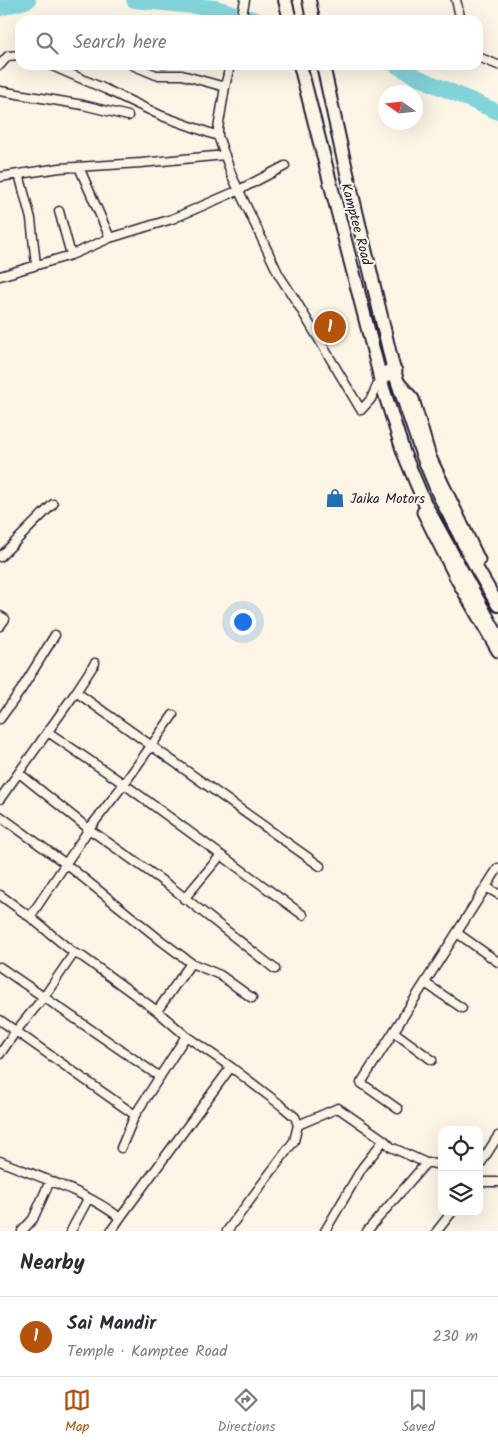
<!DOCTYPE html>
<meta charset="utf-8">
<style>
:root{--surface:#fff;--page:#f2f2f3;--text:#2b2b33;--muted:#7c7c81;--line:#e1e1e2;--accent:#b45309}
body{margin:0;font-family:Kalam,sans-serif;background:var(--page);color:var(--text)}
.controls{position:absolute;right:15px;bottom:15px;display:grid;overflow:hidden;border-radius:10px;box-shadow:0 5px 20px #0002}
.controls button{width:45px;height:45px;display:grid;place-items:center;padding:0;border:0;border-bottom:1px solid var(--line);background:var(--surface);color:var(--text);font:25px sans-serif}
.compass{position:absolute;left:378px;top:85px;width:45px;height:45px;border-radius:50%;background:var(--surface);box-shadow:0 5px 20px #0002;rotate:284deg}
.you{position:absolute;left:242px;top:621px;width:18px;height:18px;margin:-12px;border:4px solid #fff;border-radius:50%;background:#1a73e8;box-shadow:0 0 0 8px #1a73e833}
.badge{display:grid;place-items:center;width:32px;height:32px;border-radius:50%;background:var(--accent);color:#fff;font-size:16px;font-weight:700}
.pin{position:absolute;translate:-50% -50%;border:2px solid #fff;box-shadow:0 1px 5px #0006}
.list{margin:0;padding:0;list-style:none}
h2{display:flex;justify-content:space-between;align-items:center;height:65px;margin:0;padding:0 20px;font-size:21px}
h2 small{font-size:16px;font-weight:400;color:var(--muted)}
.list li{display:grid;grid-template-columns:32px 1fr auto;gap:15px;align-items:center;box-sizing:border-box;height:80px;padding:0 20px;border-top:1px solid var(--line)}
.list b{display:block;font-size:19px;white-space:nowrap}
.list p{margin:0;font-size:16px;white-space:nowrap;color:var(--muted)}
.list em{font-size:16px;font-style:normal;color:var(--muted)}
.icon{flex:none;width:28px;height:28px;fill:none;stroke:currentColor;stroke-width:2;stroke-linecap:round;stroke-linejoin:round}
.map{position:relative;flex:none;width:498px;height:1231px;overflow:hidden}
.search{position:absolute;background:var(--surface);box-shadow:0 5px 20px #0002;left:15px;right:15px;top:15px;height:55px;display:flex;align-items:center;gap:12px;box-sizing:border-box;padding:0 18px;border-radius:15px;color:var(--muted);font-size:19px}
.sheet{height:145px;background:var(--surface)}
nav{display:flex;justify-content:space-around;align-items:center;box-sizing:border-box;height:70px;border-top:1px solid var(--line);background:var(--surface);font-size:14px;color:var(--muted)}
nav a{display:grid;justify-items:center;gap:2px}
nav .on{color:var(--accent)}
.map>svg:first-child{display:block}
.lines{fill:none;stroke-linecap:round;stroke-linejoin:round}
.river{stroke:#83d4da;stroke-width:16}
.street-casing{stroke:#22223b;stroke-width:11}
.secondary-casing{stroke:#22223b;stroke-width:15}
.primary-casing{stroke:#22223b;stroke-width:16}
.highway-casing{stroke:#22223b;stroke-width:19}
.street{stroke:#fcf5e5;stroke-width:8}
.secondary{stroke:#fcf5e5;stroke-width:11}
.primary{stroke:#fcf5e5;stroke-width:12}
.highway{stroke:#fcf5e5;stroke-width:15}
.labels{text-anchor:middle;stroke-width:4.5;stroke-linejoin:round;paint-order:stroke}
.street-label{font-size:14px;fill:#22223b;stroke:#fcf5e5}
.poi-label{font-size:14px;fill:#22223b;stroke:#fcf5e5;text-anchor:start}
</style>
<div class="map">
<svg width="498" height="1231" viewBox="0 0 498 1231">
<rect width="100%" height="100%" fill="#fcf5e5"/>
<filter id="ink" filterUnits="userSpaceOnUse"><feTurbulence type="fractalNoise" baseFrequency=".02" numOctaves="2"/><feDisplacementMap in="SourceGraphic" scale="10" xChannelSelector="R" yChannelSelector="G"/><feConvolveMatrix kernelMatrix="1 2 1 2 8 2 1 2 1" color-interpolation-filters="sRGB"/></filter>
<g filter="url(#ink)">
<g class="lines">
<!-- river -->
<path class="river" d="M134,0L215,8L256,20
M0,8L28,0
M396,65L417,77L498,112"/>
<!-- street casing -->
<g class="street-casing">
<path id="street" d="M456,0L461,20
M241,20L245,0
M478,57L498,65
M0,65L8,56L20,55
M50,65L105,89L162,116L218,136
M132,65L156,75H182L225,87
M230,65L225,87L218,129V136L232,176L279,275L296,301L361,410L371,399L380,378
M0,91L83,105L128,116
M0,177L19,174
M59,211L71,255
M110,238L172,219L239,190L285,166
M36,265L31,219L19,174L60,168L141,163L225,155
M0,276L71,255L110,238L79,167
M0,557L53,504
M0,616L5,619L0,626
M76,692L320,866
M0,719L21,690L55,635
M48,732L124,784L303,915
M19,773L89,829L171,887L275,969
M0,799L76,692L95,663
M0,816L66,864L159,939L191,963L220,975L252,998
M486,887L498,894
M0,895L30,917L74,953L83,957L157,1011L186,1036L231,1067L282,1106L295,1117L298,1125L294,1141L227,1231
M184,899L221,855
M30,917L89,829L124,784L173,715
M457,933L498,962
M0,967L160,1077
M425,983L462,1008
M157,1011L191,963
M0,1020L135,1115L186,1036
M394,1032L432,1060
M0,1054L16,1031L44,997L74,953
M398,1109L361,1083L498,868
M298,1125L338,1108L384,1140L391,1147L426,1163H431L442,1166
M121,1148L135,1115
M0,1161C38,1177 88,1192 120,1218L111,1231
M479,1166L498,1136
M479,1182H498
M120,1218L231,1067
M22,1231L33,1219L50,1181
M71,1231L88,1199
M325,1231L362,1168L384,1140
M367,1231L426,1163
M437,1231L452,1212"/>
</g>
<!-- secondary casing -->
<g class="secondary-casing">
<path id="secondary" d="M399,383L413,399L430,457L479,560
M423,512L457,580L498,651"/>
</g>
<!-- primary casing -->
<g class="primary-casing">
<path id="primary" d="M285,0L290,20
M309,0L313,20
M300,65L383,388L404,454L425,504L498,637
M323,65L342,152L394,371L422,454L439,495L477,569L498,605"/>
</g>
<!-- highway casing -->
<g class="highway-casing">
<path id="highway" d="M381,376L394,371"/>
</g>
<!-- street -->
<use href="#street" class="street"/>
<!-- secondary -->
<use href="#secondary" class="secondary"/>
<!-- primary -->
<use href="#primary" class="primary"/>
<!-- highway -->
<use href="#highway" class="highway"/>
</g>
</g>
<!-- icons -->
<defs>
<g id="shop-bare" transform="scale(1.5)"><path d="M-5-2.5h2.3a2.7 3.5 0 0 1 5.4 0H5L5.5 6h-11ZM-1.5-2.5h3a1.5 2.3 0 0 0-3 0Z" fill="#1f6fb2" stroke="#fcf5e5" stroke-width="2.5" paint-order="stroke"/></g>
</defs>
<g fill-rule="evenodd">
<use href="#shop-bare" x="335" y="498"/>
</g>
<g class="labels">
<!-- street labels -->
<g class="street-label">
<text transform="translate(357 224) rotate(75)" y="5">Kamptee Road</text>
</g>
<!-- poi labels -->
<g class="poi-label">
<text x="350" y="503">Jaika Motors</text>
</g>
</g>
</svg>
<div class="controls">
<button><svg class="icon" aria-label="locate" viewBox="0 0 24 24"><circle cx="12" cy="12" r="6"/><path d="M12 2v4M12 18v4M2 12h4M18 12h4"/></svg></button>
<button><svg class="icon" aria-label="layers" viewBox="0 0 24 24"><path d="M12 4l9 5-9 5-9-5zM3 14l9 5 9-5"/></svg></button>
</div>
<svg class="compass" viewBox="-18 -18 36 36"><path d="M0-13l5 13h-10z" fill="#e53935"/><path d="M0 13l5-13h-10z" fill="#7c7c81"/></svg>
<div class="you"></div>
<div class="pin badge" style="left:330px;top:327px">1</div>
<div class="search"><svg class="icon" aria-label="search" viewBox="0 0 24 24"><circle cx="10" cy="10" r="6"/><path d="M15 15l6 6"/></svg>Search here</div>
</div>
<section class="sheet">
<h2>Nearby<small></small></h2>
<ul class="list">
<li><span class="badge">1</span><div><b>Sai Mandir</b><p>Temple · Kamptee Road</p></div><em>230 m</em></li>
</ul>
</section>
<nav>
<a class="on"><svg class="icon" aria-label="map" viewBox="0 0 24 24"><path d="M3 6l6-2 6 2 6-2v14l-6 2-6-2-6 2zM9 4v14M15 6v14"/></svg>Map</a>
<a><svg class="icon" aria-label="directions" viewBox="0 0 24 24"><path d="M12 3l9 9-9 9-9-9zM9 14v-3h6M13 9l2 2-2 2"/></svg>Directions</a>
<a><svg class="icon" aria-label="saved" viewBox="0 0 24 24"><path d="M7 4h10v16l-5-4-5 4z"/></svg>Saved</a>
</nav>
